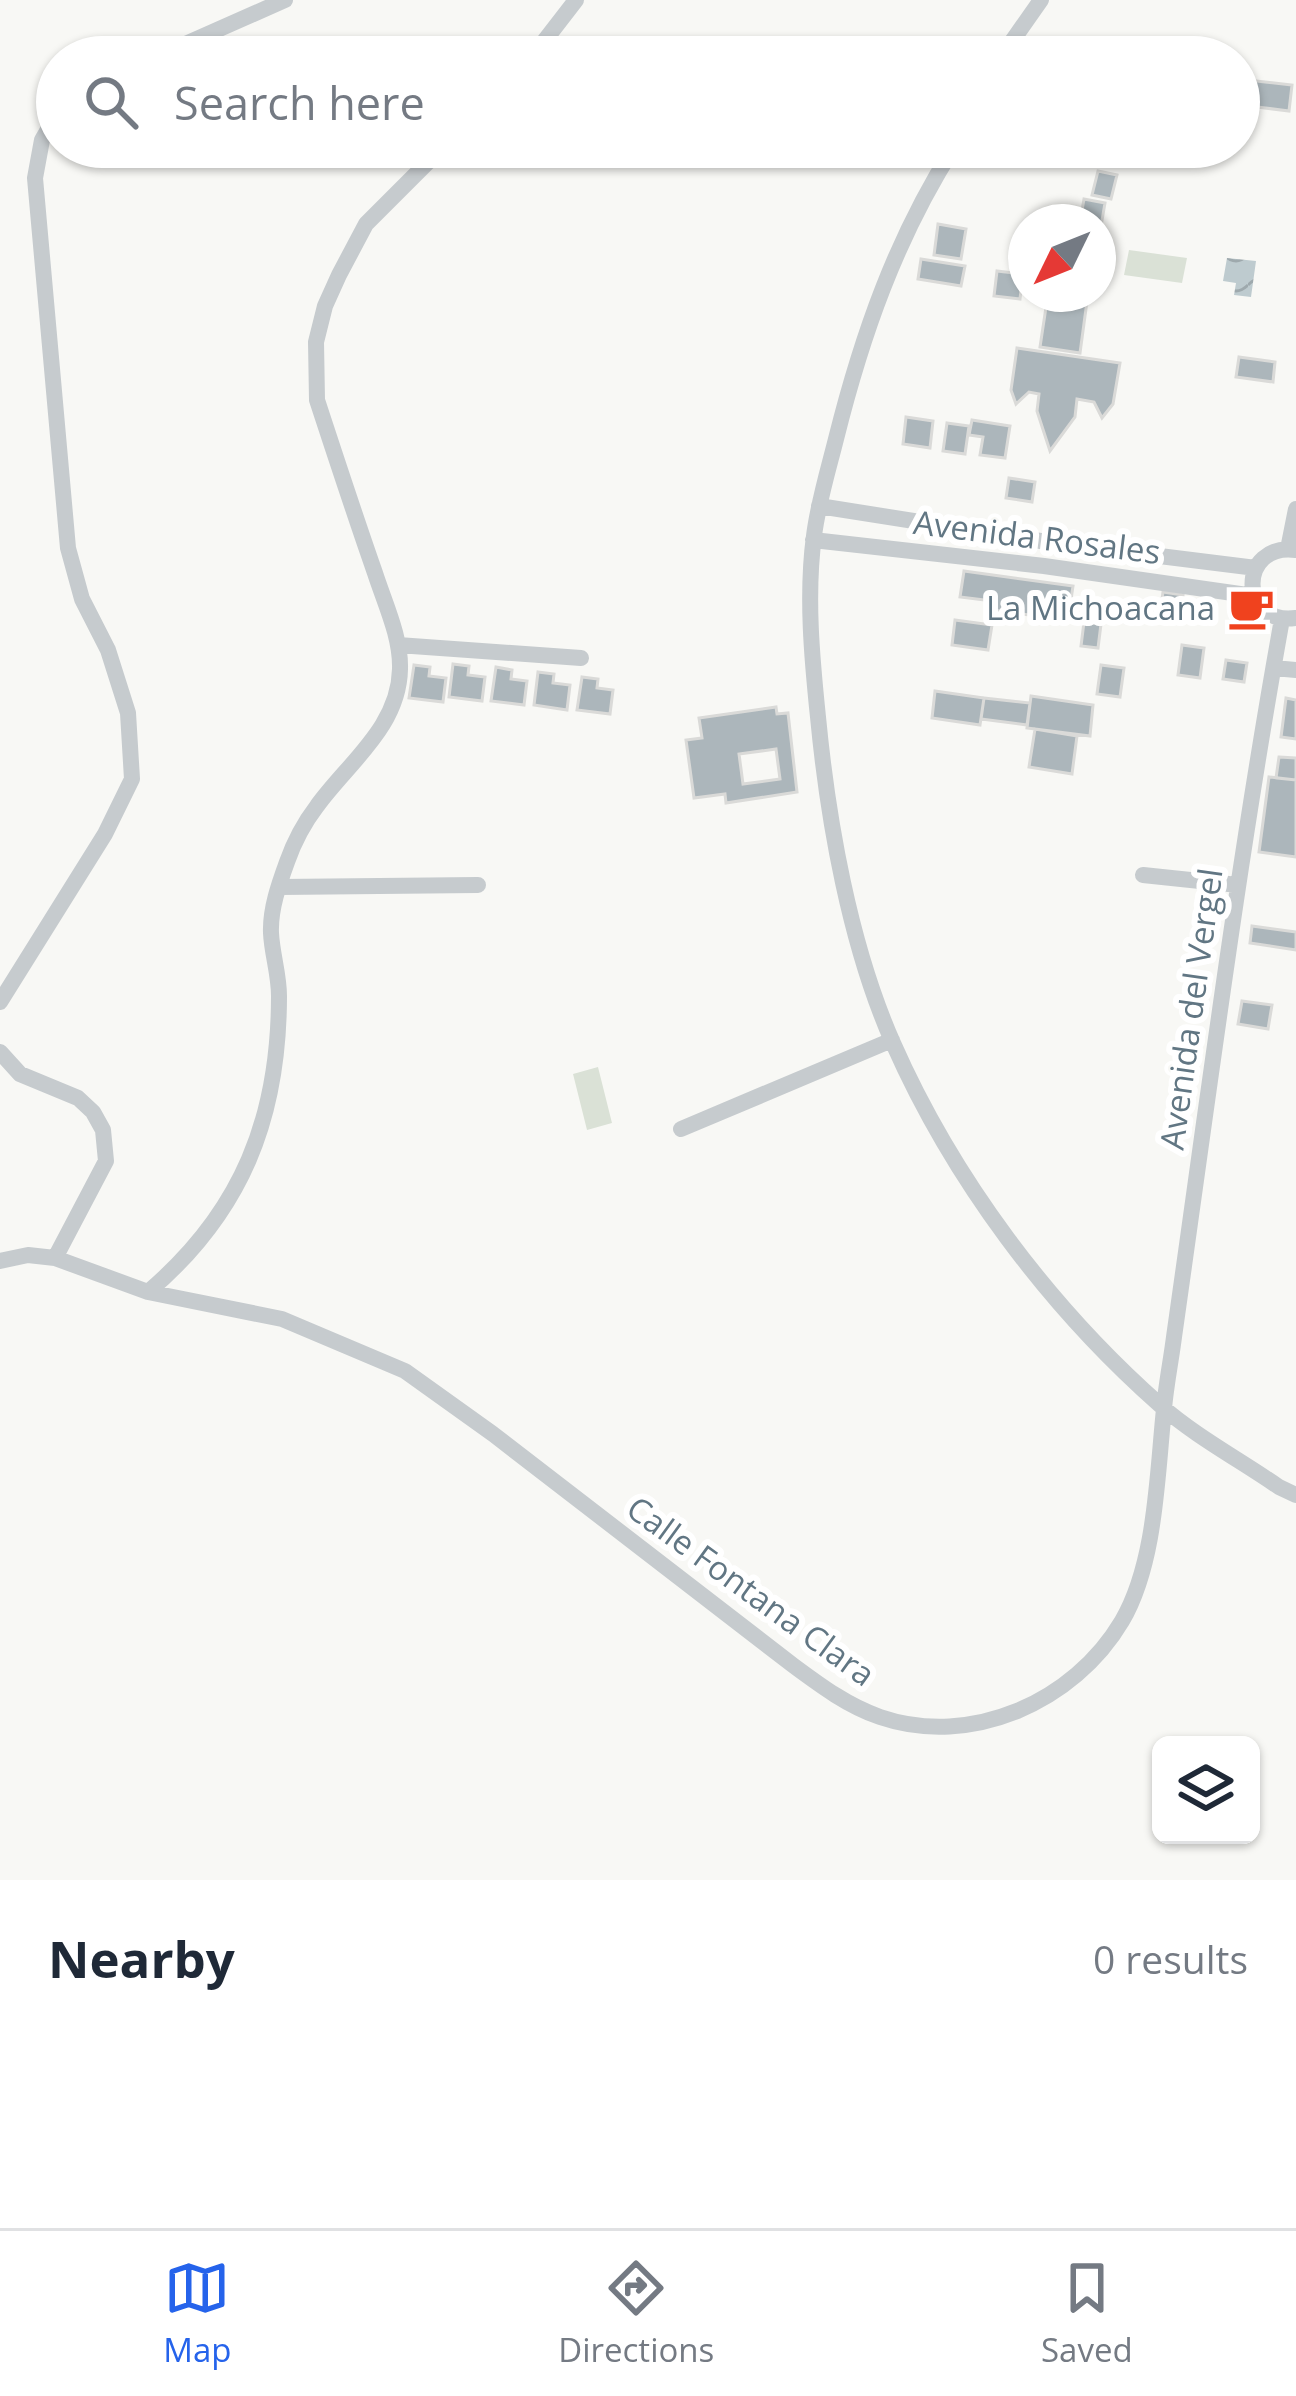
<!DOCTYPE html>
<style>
:root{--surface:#fff;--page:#f2f2f3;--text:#1f2937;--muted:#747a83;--line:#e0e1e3;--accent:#2563eb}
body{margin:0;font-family:"Open Sans",sans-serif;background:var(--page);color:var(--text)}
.controls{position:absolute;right:36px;bottom:36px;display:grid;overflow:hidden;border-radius:18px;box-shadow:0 3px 9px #0004}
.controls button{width:108px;height:108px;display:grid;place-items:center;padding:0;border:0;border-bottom:3px solid var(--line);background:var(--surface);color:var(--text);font:60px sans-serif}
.compass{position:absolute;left:1008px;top:204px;width:108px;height:108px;border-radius:50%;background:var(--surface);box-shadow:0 3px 9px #0004;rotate:227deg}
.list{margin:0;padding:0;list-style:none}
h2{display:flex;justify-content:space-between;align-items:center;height:156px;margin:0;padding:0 48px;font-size:51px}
h2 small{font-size:39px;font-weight:400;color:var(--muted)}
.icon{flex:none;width:66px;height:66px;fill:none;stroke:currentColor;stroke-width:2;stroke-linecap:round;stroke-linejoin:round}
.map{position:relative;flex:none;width:1296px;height:1880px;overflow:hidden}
.search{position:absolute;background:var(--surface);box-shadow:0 3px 9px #0004;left:36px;right:36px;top:36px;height:132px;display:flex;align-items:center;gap:30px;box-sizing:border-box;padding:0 42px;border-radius:66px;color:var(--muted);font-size:45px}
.sheet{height:348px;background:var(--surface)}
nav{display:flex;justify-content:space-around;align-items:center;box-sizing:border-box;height:168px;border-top:3px solid var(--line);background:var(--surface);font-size:33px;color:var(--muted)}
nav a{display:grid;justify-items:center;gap:6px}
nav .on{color:var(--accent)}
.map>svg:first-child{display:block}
.pitch{fill:#dae1d6}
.water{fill:url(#water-waves)}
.building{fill:#acb6bb;stroke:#dadad8;stroke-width:3;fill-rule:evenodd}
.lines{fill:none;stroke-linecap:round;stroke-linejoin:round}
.street{stroke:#c6cbce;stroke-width:16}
.labels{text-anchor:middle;stroke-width:12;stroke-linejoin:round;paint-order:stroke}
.street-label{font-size:33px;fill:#617683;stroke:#fff}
.poi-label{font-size:33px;fill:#617683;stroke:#fff;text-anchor:end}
</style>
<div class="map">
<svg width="1296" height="1880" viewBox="0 0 1296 1880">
<defs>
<pattern id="water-waves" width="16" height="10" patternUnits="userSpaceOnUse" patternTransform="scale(3)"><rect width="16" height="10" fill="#becbcf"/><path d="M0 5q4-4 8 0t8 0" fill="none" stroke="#9ea9ad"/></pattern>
</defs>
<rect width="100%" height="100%" fill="#f8f8f5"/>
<!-- pitch -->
<path class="pitch" d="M1129,250L1187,258L1182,283L1124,275Z
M598,1067L612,1123L587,1130L573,1074Z"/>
<!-- water -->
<path class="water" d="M1227,258L1256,261L1251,297L1234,295L1236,283L1223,281Z"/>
<!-- building -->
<path class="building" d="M1247,80L1292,85L1289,111L1249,106L1250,95L1245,94Z
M1039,147H1062L1061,162H1039Z
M1098,171L1117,175L1111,199L1092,195Z
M1084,199L1105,203L1100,232L1098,231V222H1080Z
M938,224L966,229L961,259L934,255Z
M921,259L965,266L961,286L918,279Z
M997,271L1023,274L1020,299L994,296Z
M1048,294H1088L1080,353L1040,347Z
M1017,348L1120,363L1113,404L1102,418L1094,402L1077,399L1075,417L1050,451L1037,411L1039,394L1029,392L1016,404L1011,390Z
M1239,357L1275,362L1273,382L1236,377Z
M906,417L933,421L930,448L903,444Z
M972,420L1010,426L1005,458L980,455L983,437L969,435Z
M947,423L969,426L965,454L943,451Z
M1009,478L1035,482L1032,502L1006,498Z
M964,571L1073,586L1068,620L992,610L993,601L960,597Z
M1163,592L1183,595L1180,622L1159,619Z
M955,620L992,625L988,650L952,645Z
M1084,622L1101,624L1098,648L1081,646Z
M1182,645L1204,648L1200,678L1178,675Z
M1226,660L1247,663L1244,682L1223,679Z
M453,664L469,666L468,675L485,677L482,701L449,697Z
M414,665L430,667L429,676L446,678L443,702L409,698Z
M1101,665L1124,668L1120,697L1097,694Z
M496,667L512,670L511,679L527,681L524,705L491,701Z
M538,672L554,674L553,683L570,685L567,710L534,705Z
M582,677L598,679L597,688L613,690L610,714L577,710Z
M935,691L984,698L980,725L932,718Z
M1031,696L1093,705L1090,736L1027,728Z
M984,698L1030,703L1027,725L981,719Z
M1286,698L1296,700V739L1281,737Z
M776,707L777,714L788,713L797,792L726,803L725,794L694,798L686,740L702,738L699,718ZM776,749L780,779L743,784L739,754Z
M1035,729L1077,736L1072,774L1029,767Z
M1279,757L1296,758V780L1276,778Z
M1269,777L1296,780V857L1259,852Z
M1252,926L1296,932V950L1250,943Z
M1242,1001L1272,1005L1268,1029L1238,1024Z"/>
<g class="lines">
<!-- street -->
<path class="street" d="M156,57L285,0
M532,57L576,0
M1001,57L1041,0
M954,147C896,238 862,335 836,439C828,471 818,503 814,536C806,595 812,659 818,717C828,822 850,946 893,1043C953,1179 1049,1307 1160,1405C1195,1436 1240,1460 1279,1487L1296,1495
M819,506L1047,542L1256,568
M813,540L1044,566L1254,596
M1288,549L1296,509
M1296,550C1238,542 1238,626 1296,618
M398,645L581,658
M1274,668L1296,670
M1143,875L1238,885
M280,887L478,885
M0,1002L105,834L132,779L128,713L108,650L82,599L68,548L35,178L42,140L57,114
M0,1052L20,1074L78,1098L93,1112L103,1130L106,1161L55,1258
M681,1129L892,1040
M0,1261L28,1255L55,1258L148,1292L282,1319L405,1371L493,1434L794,1666C821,1686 848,1706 880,1717C971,1748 1074,1702 1122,1621C1156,1563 1157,1475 1164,1409C1166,1385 1171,1361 1174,1337C1208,1098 1239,857 1282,619
M148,1292C242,1212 279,1118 279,996C279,974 272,954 271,933C270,909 279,884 287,862C294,842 304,823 317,806C348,763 399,727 400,669C401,637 385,604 375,573C355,516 336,458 317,400L316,342L325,306L339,275L366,224L443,147"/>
</g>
<!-- icons -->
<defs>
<g id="cafe-bare" transform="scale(3.6)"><path d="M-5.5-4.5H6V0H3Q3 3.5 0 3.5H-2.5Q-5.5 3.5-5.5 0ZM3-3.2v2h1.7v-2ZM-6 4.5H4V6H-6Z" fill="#f0421e" stroke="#fff" stroke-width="2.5" paint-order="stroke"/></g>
</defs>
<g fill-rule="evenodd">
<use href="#cafe-bare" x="1251" y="608"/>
</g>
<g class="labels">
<!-- street labels -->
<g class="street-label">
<text transform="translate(1037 537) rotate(7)" y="12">Avenida Rosales</text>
<text transform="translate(1191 1009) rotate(-82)" y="12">Avenida del Vergel</text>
<text transform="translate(751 1591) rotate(36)" y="12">Calle Fontana Clara</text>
</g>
<!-- poi labels -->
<g class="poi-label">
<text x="1215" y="620">La Michoacana</text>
</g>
</g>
</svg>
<div class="controls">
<button><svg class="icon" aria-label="layers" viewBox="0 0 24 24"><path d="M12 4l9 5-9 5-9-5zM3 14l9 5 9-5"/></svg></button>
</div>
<svg class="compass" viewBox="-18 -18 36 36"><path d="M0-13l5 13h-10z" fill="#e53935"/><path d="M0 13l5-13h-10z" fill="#747a83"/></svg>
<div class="search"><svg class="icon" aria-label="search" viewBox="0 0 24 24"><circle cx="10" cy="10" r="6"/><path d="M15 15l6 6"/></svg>Search here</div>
</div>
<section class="sheet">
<h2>Nearby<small>0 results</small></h2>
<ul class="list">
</ul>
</section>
<nav>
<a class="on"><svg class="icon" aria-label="map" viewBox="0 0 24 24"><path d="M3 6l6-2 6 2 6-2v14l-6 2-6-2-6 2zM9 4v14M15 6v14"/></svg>Map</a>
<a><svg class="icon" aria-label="directions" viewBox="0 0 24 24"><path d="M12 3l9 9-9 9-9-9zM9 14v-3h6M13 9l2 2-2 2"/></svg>Directions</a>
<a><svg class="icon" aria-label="saved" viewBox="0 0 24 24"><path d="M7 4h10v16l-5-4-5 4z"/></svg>Saved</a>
</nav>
